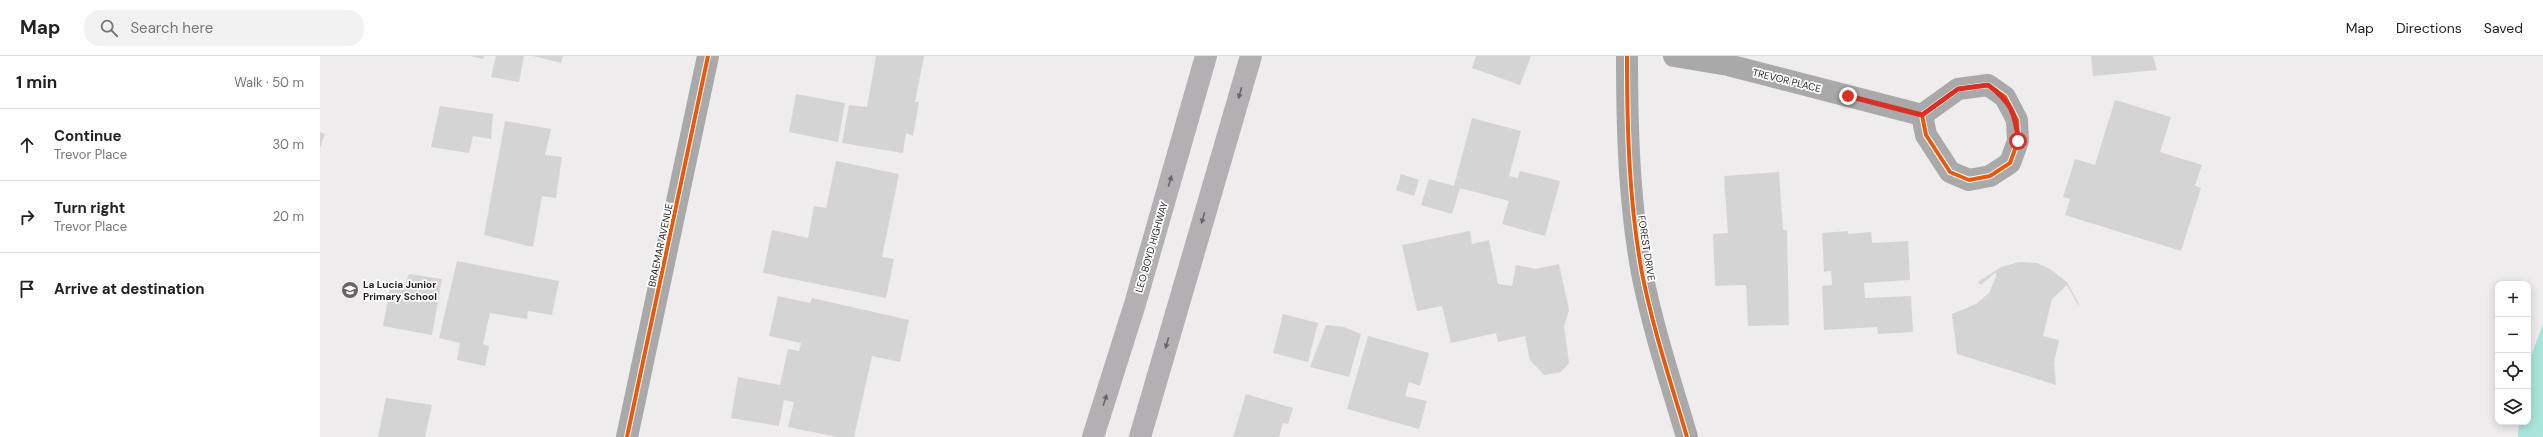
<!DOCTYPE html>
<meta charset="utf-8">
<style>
:root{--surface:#fff;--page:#f2f2f2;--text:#222;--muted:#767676;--line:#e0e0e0}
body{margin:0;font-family:"DM Sans",sans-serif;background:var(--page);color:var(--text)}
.controls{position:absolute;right:12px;bottom:12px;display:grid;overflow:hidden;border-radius:8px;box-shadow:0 2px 10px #0003}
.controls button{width:36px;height:36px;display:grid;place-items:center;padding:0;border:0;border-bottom:1px solid var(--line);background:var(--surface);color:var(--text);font:20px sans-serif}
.stop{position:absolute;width:12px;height:12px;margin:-9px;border:3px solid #d93025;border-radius:50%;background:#fff}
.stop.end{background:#d93025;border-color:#fff;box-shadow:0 1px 4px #0008}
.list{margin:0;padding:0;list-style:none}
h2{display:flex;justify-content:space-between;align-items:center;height:52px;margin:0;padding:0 16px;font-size:17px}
h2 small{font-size:13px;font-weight:400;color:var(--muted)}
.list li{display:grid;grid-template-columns:26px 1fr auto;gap:12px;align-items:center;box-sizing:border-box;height:72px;padding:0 16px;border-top:1px solid var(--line)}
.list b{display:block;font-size:15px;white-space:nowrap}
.list p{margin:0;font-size:13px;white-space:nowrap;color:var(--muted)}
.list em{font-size:13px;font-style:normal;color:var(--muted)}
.icon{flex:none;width:22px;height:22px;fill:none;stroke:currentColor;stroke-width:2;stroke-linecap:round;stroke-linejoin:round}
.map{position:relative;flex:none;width:2223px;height:381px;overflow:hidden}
header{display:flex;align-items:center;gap:24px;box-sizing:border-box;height:56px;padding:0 20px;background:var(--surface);border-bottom:1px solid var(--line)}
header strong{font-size:19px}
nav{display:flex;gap:22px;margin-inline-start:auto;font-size:14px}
.search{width:280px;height:36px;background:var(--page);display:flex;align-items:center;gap:10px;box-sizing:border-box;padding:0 14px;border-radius:16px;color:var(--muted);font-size:15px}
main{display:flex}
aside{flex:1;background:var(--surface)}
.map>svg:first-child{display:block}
.water{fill:#aae5d9}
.building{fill:#d5d4d4}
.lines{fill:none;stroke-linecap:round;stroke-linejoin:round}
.minor{stroke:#a9a9a9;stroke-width:22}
.motorway{stroke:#b2b0b2;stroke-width:22}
.cycleway-casing{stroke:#fff;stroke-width:6}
.cycleway{stroke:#e8590c;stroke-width:4}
.oneway{fill:#696768}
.route{stroke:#d93025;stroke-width:5}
.labels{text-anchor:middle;stroke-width:3.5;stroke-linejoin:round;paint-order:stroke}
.street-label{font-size:10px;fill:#201e1e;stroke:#fff}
.poi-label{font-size:10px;font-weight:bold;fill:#201e1e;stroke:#fff;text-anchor:start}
</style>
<header>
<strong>Map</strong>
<div class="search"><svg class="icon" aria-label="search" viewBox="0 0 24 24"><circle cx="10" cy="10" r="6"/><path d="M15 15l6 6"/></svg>Search here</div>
<nav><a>Map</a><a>Directions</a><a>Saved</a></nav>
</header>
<main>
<aside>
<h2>1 min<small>Walk · 50 m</small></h2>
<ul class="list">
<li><svg class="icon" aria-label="ahead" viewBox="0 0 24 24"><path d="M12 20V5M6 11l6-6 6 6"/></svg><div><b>Continue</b><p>Trevor Place</p></div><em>30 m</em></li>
<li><svg class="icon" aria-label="right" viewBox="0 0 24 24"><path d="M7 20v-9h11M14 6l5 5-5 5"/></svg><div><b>Turn right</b><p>Trevor Place</p></div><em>20 m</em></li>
<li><svg class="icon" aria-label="arrive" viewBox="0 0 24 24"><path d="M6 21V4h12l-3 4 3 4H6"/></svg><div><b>Arrive at destination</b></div></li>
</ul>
</aside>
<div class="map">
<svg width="2223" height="381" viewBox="0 0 2223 381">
<rect width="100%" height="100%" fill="#eeeced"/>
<!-- water -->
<path class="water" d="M2223,268V381H2198L2199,366H2208V308Z"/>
<!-- building -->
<path class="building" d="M151,0H164L163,3Z
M176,0H204L199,26L171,21Z
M213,0H243L241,7Z
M556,0H604L595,46H599L593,80L586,77L583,97L522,87L529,49L547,51Z
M1156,0H1211L1200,29L1152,12Z
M1771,0H1833L1837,14L1773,20Z
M476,38L525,47L518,86L469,76Z
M1795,44L1851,61L1840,96L1882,109L1875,130L1881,132L1861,195L1745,159L1750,143L1743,141L1755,103L1775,109Z
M120,50L173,58L171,83L153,80L149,97L111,91Z
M1152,62L1201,75L1189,120L1198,122L1200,115L1240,125L1225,180L1182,168L1189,145L1140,132L1132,158L1101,149L1109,123L1134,130Z
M185,65L231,73L225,99L242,101L236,142L222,140L213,191L164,179Z
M0,76L5,78L0,92Z
M516,105L579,118L562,201L574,203L566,242L443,217L452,174L488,182L494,150L506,152Z
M1459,116L1463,174H1467L1469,269L1428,270L1426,229L1395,230L1393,178L1408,177L1404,120Z
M1081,118L1099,124L1094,140L1076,134Z
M1150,175L1152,188L1169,184L1178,228L1192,230L1196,209L1216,213L1239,208L1249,254L1244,270L1249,307L1241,316L1224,319L1210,304L1205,280L1178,286L1176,277L1131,287L1122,250L1097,255L1082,189Z
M1528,175V178L1551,176L1552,187L1588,185L1590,224L1544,227L1545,242L1591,240L1593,276L1558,278L1557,271L1504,274L1502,230L1512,229L1511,215L1504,216L1502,177Z
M137,205L239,225L232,259L208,255L207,263L170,257L163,288L169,290L165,310L137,304L140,287L119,282Z
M1699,206L1717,207L1730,213L1747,226L1759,248L1758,249L1747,229L1732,243L1723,280L1739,284L1734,307L1736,329L1637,298L1632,258L1656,248L1669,237L1676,221V216L1661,229L1658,226L1681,211Z
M89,218L122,223L112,279L63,270L71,228L85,229Z
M458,240L490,247L492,242L589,264L580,306L552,300L534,381H517L468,371L474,346L464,344L459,370L411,362L418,321L460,329L468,293L479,295L481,287L449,280Z
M963,258L998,267L988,306L953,297Z
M1006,269L1024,271L1041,278L1029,321L990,311Z
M1048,280L1109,297L1100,330L1089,326L1085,340L1107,345L1099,373L1027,353Z
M926,338L973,352L968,368L963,367L959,381H913Z
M66,342L112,349L105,381H58Z"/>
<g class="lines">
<!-- minor -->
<path class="minor" d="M1307,0C1307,73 1309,146 1322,217C1333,273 1351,327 1367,381
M1354,0L1408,9L1602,59
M1668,29L1685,41L1697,64L1698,85L1690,107L1670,120L1649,124L1630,116L1606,79L1602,59L1638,33Z
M307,381L388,0"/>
<!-- motorway -->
<path class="motorway" d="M773,381L815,248L886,0
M820,381L931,0"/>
<!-- cycleway casing -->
<g class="cycleway-casing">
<path id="cycleway" d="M1307,0C1307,73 1309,146 1322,217C1333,273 1351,327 1367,381
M1668,29L1685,41L1697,64L1698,85L1690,107L1670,120L1649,124L1630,116L1606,79L1602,59L1638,33Z
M307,381L388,0"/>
</g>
<!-- cycleway -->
<use href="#cycleway" class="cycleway"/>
</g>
<!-- one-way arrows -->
<defs><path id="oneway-solid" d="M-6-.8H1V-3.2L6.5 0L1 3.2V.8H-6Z"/></defs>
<g class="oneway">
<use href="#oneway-solid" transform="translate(920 37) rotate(106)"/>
<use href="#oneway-solid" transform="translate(850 125) rotate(-74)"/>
<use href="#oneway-solid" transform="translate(883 162) rotate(106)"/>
<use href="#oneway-solid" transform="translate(847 287) rotate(106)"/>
<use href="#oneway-solid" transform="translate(785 344) rotate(-72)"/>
</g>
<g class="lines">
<!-- route -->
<path class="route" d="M1528,40L1602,59L1638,33L1668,29C1690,45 1696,57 1698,85"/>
</g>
<!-- icons -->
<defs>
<g id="school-disc" transform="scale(0.9)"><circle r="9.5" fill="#686666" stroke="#fff"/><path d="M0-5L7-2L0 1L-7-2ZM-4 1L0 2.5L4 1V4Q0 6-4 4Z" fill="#fff"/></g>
</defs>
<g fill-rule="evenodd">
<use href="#school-disc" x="30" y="234"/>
</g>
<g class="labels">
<!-- street labels -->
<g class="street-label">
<text transform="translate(1467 24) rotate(14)" y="4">TREVOR PLACE</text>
<text transform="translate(340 189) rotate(-78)" y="4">BRAEMAR AVENUE</text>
<text transform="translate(831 191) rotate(-74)" y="4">LEO BOYD HIGHWAY</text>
<text transform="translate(1327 192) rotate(81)" y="4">FOREST DRIVE</text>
</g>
<!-- poi labels -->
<g class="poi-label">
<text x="43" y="232">La Lucia Junior<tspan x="43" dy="12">Primary School</tspan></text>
</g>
</g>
</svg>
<div class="controls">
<button>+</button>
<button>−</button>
<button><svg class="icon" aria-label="locate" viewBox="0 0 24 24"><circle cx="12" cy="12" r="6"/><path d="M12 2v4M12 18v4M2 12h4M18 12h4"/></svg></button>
<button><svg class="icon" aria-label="layers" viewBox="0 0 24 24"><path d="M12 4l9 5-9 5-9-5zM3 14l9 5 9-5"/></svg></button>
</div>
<div class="stop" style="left:1698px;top:85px"></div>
<div class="stop end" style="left:1528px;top:40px"></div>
</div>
</main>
